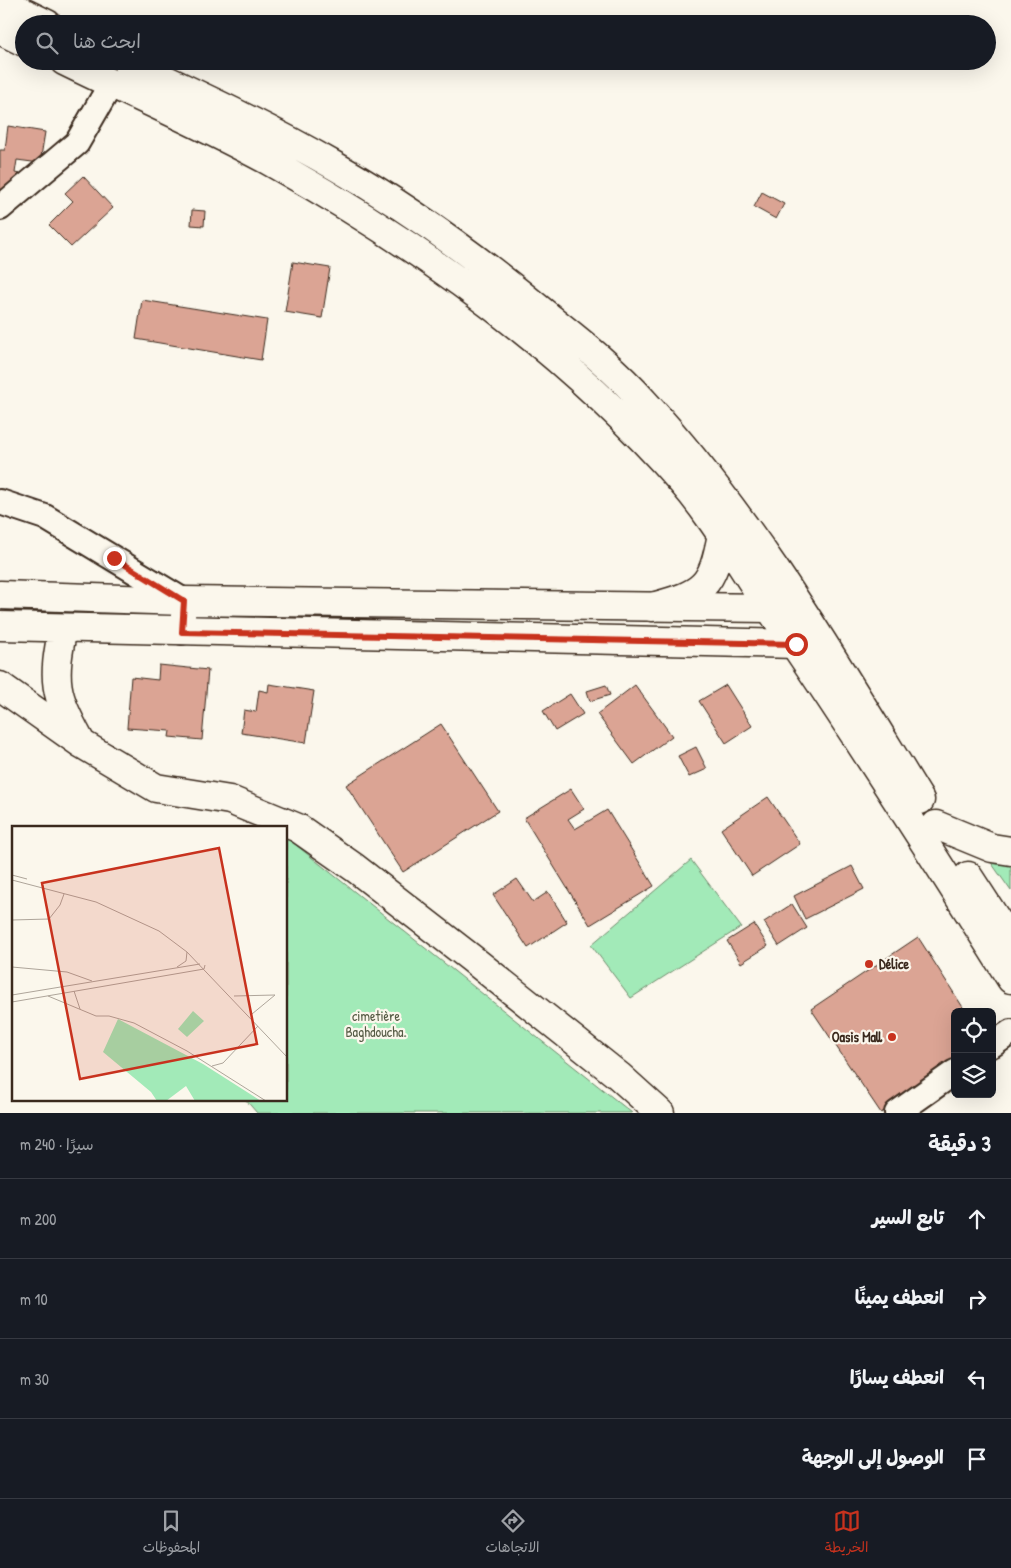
<!DOCTYPE html>
<html lang="ar">
<meta charset="utf-8">
<style>
:root{--surface:#171b24;--page:#242831;--text:#f1f3f6;--muted:#9ea1a6;--line:#363941;--accent:#c8321e}
body{margin:0;font-family:"Patrick Hand","Playpen Sans Arabic",sans-serif;background:var(--page);color:var(--text);direction:rtl}
.controls{position:absolute;right:15px;bottom:15px;display:grid;overflow:hidden;border-radius:8px;box-shadow:0 5px 20px #0002}
.controls button{width:45px;height:45px;display:grid;place-items:center;padding:0;border:0;border-bottom:1px solid var(--line);background:var(--surface);color:var(--text);font:25px sans-serif}
.stop{position:absolute;width:15px;height:15px;margin:-11px;border:4px solid #c8321e;border-radius:50%;background:#fff}
.stop.end{background:#c8321e;border-color:#fff;box-shadow:0 1px 5px #0008}
.list{margin:0;padding:0;list-style:none}
h2{display:flex;justify-content:space-between;align-items:center;height:65px;margin:0;padding:0 20px;font-size:21px}
h2 small{font-size:16px;font-weight:400;color:var(--muted)}
.list li{display:grid;grid-template-columns:32px 1fr auto;gap:15px;align-items:center;box-sizing:border-box;height:80px;padding:0 20px;border-top:1px solid var(--line)}
.list b{display:block;font-size:19px;white-space:nowrap}
.list em{font-size:16px;font-style:normal;color:var(--muted)}
.icon{flex:none;width:28px;height:28px;fill:none;stroke:currentColor;stroke-width:2;stroke-linecap:round;stroke-linejoin:round}
.map{position:relative;flex:none;width:1011px;height:1113px;overflow:hidden;direction:ltr}
.search{position:absolute;background:var(--surface);box-shadow:0 5px 20px #0002;left:15px;right:15px;top:15px;height:55px;display:flex;align-items:center;gap:12px;box-sizing:border-box;padding:0 18px;border-radius:28px;color:var(--muted);font-size:19px}
.sheet{height:385px;background:var(--surface)}
nav{display:flex;justify-content:space-around;align-items:center;box-sizing:border-box;height:70px;border-top:1px solid var(--line);background:var(--surface);font-size:14px;color:var(--muted)}
nav a{display:grid;justify-items:center;gap:2px}
nav .on{color:var(--accent)}
.map>svg:first-child{display:block}
.green{fill:#a2eab8;stroke:#6e8a6b}
.building{fill:#dba494;stroke:#3b2a1e}
.lines{fill:none;stroke-linecap:round;stroke-linejoin:round}
.street-casing{stroke:#3b2a1e;stroke-width:28}
.secondary-casing{stroke:#3b2a1e;stroke-width:31}
.highway-casing{stroke:#3b2a1e;stroke-width:31}
.street{stroke:#fbf7ec;stroke-width:24}
.secondary{stroke:#fbf7ec;stroke-width:28}
.highway{stroke:#fbf7ec;stroke-width:28}
.route{stroke:#c8321e;stroke-width:6}
.poi-dot{fill:#c8321e;stroke:#fbf7ec;stroke-width:2}
.labels{text-anchor:middle;stroke-width:4.5;stroke-linejoin:round;paint-order:stroke}
.poi-label{font-size:14px;font-weight:bold;fill:#3b2a1e;stroke:#fbf7ec;text-anchor:start}
.park-label{font-size:14px;fill:#555a44;stroke:#fbf7ec}
.inset-road{fill:none;stroke:#aea59a;stroke-width:1}
.view{fill:#c8321e;fill-opacity:0.15;stroke:#c8321e;stroke-width:2.5}
.inset-edge{fill:none;stroke:#3b2a1e;stroke-width:2.5}
</style>
<div class="map">
<svg width="1011" height="1113" viewBox="0 0 1011 1113">
<rect width="100%" height="100%" fill="#fbf7ec"/>
<filter id="ink" filterUnits="userSpaceOnUse"><feTurbulence type="fractalNoise" baseFrequency=".02" numOctaves="2"/><feDisplacementMap in="SourceGraphic" scale="10" xChannelSelector="R" yChannelSelector="G"/><feConvolveMatrix kernelMatrix="1 2 1 2 8 2 1 2 1" color-interpolation-filters="sRGB"/></filter>
<g filter="url(#ink)">
<!-- green -->
<path class="green" d="M286,837L632,1113H257L245,1099H286Z
M691,860L741,927L631,998L591,945Z
M990,861L1011,864V891Z"/>
<!-- building -->
<path class="building" d="M8,126L45,132L40,163L17,160L15,173L28,176L24,207L0,203V150H5Z
M83,176L113,208L71,247L49,225L73,201L65,193Z
M762,192L784,204L776,219L754,207Z
M192,210L205,211L204,226L191,225Z
M293,262L330,268L322,318L285,312Z
M142,300L267,320L261,360L136,339Z
M159,665L208,670L202,740L169,737L170,731L127,728L131,677L158,680Z
M269,684L314,691L306,743L241,733L244,710L256,712L259,690L268,692Z
M606,685L610,695L590,701L587,691Z
M635,685L672,736L634,764L597,714Z
M726,685L752,726L726,743L699,701Z
M570,694L583,714L555,731L543,711Z
M441,724L498,811L403,872L346,785Z
M696,747L707,769L689,777L678,756Z
M571,789L584,809L568,819L575,829L607,810L654,886L590,925L524,818Z
M768,797L800,844L752,876L721,829Z
M852,866L864,889L805,919L794,896Z
M517,879L533,902L548,892L567,922L528,948L493,895Z
M792,904L807,928L779,946L764,922Z
M754,924L768,946L741,963L727,941Z
M918,937L966,1012H955V1062L881,1113L811,1009Z"/>
<g class="lines">
<!-- street casing -->
<g class="street-casing">
<path id="street" d="M0,208L77,143L111,84
M0,502L45,517L184,601L182,632
M992,1045L1011,1032
M897,1113L955,1072"/>
</g>
<!-- secondary casing -->
<g class="secondary-casing">
<path id="secondary" d="M0,595L184,601L770,608L809,622L796,644L0,626
M63,628C52,681 54,693 80,741
M0,686L82,744L156,788L230,800L298,828L355,868L471,958L619,1076L660,1113
M936,825L992,848L1011,851"/>
</g>
<!-- highway casing -->
<g class="highway-casing">
<path id="highway" d="M0,1L47,24
M0,30L24,42
M64,61C135,96 209,127 278,166C427,250 568,352 682,482C716,521 741,567 771,610C854,731 933,855 1011,979
M126,61C196,94 268,127 335,166C409,208 479,259 544,313C579,341 615,369 644,402C754,521 835,662 920,800
M652,607C705,593 712,587 722,534
M968,876L1011,942"/>
</g>
<!-- street -->
<use href="#street" class="street"/>
<!-- secondary -->
<use href="#secondary" class="secondary"/>
<!-- highway -->
<use href="#highway" class="highway"/>
</g>
</g>
<g class="lines" filter="url(#ink)">
<!-- route -->
<path class="route" d="M114,558L184,601L182,632L796,644"/>
</g>
<!-- markers -->
<g class="poi-dot">
<circle cx="869" cy="964" r="5"/>
<circle cx="892" cy="1037" r="5"/>
</g>
<g class="labels">
<!-- poi labels -->
<g class="poi-label">
<text x="879" y="969">Délice</text>
<text x="882" y="1042" text-anchor="end">Oasis Mall</text>
</g>
<!-- park labels -->
<g class="park-label">
<text x="376" y="1021">cimetière<tspan x="376" dy="16">Baghdoucha.</tspan></text>
</g>
</g>
<!-- overview -->
<g transform="translate(12 826)">
<rect width="275" height="275" fill="#fbf7ec"/>
<path d="M181,185L192,195L175,211L166,203ZM106,193L191,238L249,275H183L174,260L154,275H145L139,266L91,226Z" fill="#a2eab8"/>
<path class="inset-road" d="M0,49L15,53M0,54L84,76L147,105L175,126L275,231M0,94L37,93L48,79L52,68M0,141L55,146L80,155M165,141L174,135L175,126M62,165L68,183M0,169L188,138M36,170L84,190H97L122,197L175,225L254,275M222,170L263,169L240,188M0,176L192,143L193,139M200,240L211,237L246,200"/>
<path class="view" d="M207,22L245,218L68,253L30,57Z"/>
<rect width="275" height="275" class="inset-edge"/>
</g>
</svg>
<div class="controls">
<button><svg class="icon" aria-label="locate" viewBox="0 0 24 24"><circle cx="12" cy="12" r="6"/><path d="M12 2v4M12 18v4M2 12h4M18 12h4"/></svg></button>
<button><svg class="icon" aria-label="layers" viewBox="0 0 24 24"><path d="M12 4l9 5-9 5-9-5zM3 14l9 5 9-5"/></svg></button>
</div>
<div class="stop" style="left:796px;top:644px"></div>
<div class="stop end" style="left:114px;top:558px"></div>
<div class="search"><svg class="icon" aria-label="search" viewBox="0 0 24 24"><circle cx="10" cy="10" r="6"/><path d="M15 15l6 6"/></svg>ابحث هنا</div>
</div>
<section class="sheet">
<h2>3 دقيقة<small>سيرًا · 240 m</small></h2>
<ul class="list">
<li><svg class="icon" aria-label="ahead" viewBox="0 0 24 24"><path d="M12 20V5M6 11l6-6 6 6"/></svg><div><b>تابع السير</b></div><em>200 m</em></li>
<li><svg class="icon" aria-label="right" viewBox="0 0 24 24"><path d="M7 20v-9h11M14 6l5 5-5 5"/></svg><div><b>انعطف يمينًا</b></div><em>10 m</em></li>
<li><svg class="icon" aria-label="left" viewBox="0 0 24 24"><path d="M17 20v-9H6M10 6l-5 5 5 5"/></svg><div><b>انعطف يسارًا</b></div><em>30 m</em></li>
<li><svg class="icon" aria-label="arrive" viewBox="0 0 24 24"><path d="M6 21V4h12l-3 4 3 4H6"/></svg><div><b>الوصول إلى الوجهة</b></div></li>
</ul>
</section>
<nav>
<a class="on"><svg class="icon" aria-label="map" viewBox="0 0 24 24"><path d="M3 6l6-2 6 2 6-2v14l-6 2-6-2-6 2zM9 4v14M15 6v14"/></svg>الخريطة</a>
<a><svg class="icon" aria-label="directions" viewBox="0 0 24 24"><path d="M12 3l9 9-9 9-9-9zM9 14v-3h6M13 9l2 2-2 2"/></svg>الاتجاهات</a>
<a><svg class="icon" aria-label="saved" viewBox="0 0 24 24"><path d="M7 4h10v16l-5-4-5 4z"/></svg>المحفوظات</a>
</nav>
